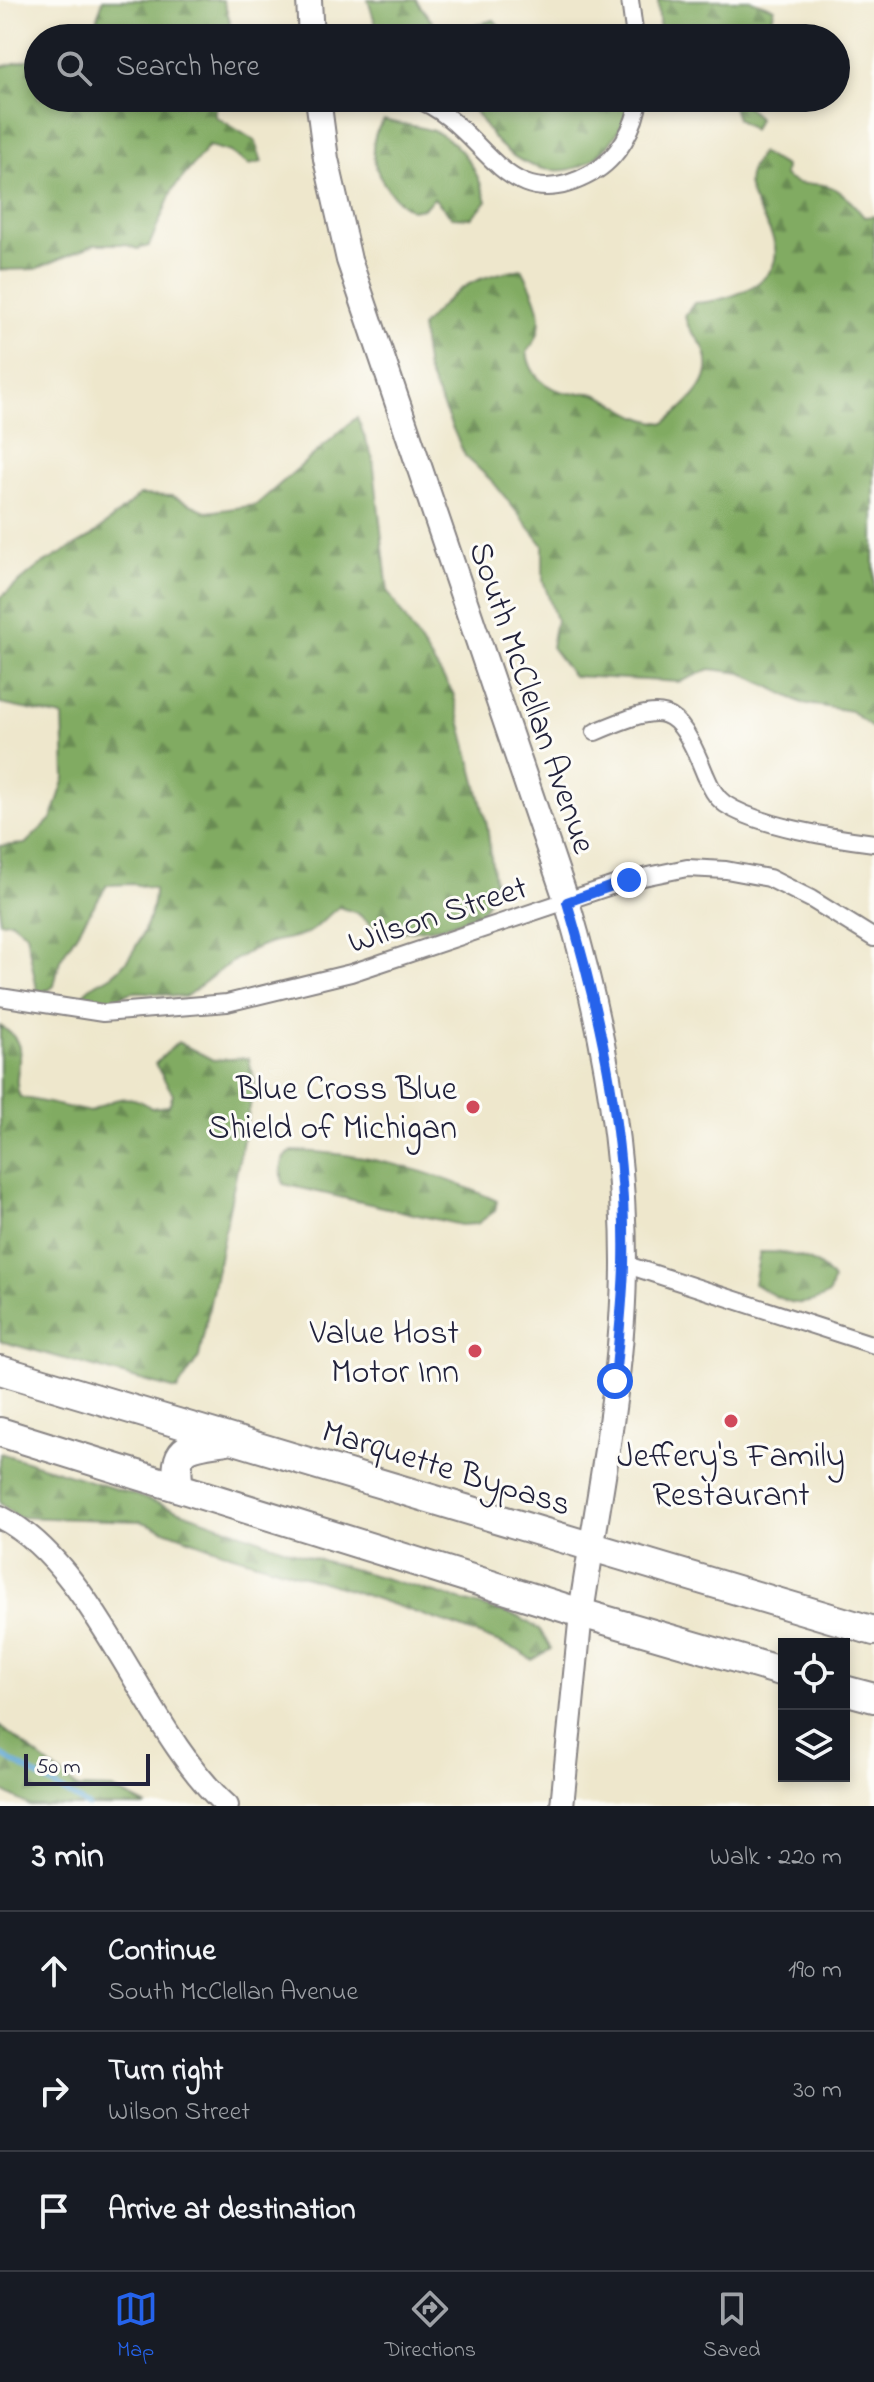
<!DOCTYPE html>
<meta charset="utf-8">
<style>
:root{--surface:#171b24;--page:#242831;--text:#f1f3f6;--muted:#9ea1a6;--line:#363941;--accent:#2563eb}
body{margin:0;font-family:"Indie Flower",sans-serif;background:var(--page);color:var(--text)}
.controls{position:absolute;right:24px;bottom:24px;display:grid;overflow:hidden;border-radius:0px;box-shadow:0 4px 12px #0003}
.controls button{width:72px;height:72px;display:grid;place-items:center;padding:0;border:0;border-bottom:2px solid var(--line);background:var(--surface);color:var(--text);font:40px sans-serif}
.scale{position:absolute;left:24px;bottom:20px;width:126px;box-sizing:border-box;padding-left:8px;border:4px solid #22223b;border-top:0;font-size:22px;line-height:28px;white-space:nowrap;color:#22223b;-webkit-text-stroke:6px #fdfcf7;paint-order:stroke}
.stop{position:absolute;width:24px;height:24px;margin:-18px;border:6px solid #2563eb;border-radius:50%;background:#fff}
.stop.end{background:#2563eb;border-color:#fff;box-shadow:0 2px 8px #0008}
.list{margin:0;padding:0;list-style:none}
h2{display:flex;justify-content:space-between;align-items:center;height:104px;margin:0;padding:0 32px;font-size:34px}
h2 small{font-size:26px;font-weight:400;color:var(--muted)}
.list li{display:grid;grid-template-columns:52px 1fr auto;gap:24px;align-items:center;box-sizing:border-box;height:120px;padding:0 32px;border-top:2px solid var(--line)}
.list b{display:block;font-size:30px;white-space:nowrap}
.list p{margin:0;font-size:26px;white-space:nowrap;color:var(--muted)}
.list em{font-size:26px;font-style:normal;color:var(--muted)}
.icon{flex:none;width:44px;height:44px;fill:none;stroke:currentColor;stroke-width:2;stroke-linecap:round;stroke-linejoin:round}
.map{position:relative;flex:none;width:874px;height:1806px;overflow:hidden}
.search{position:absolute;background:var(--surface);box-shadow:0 4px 12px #0003;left:24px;right:24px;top:24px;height:88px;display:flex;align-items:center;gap:20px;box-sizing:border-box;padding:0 28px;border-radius:44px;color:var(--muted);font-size:30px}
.sheet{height:464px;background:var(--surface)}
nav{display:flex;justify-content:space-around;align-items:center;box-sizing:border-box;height:112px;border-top:2px solid var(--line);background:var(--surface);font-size:22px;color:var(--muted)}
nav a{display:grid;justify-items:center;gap:4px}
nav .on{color:var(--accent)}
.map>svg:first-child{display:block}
.forest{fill:url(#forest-firs);stroke:#52664e;stroke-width:2}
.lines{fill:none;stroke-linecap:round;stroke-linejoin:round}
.stream{stroke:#58a3d0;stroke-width:5}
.street-casing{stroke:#888484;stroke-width:20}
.secondary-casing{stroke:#888484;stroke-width:26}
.primary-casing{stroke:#888484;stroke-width:28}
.highway-casing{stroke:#888484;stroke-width:32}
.street{stroke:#fff;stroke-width:16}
.secondary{stroke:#fff;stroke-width:22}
.primary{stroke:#fff;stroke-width:24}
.highway{stroke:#fff;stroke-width:28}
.route{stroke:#2563eb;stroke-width:10}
.poi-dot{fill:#d1495b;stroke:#fdfcf7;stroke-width:3}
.labels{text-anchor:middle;stroke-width:6;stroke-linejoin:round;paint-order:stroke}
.street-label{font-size:34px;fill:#22223b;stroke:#fdfcf7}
.poi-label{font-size:34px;fill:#22223b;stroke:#fdfcf7;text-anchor:end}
</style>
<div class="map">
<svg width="874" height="1806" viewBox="0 0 874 1806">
<defs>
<pattern id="forest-firs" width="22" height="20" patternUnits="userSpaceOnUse" patternTransform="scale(2)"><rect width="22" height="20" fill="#81ab62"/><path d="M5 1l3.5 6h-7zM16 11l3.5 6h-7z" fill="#698b52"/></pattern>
</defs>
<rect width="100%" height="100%" fill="#fdfcf7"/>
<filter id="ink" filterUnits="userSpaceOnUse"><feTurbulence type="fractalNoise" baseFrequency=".0125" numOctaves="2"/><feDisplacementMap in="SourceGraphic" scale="16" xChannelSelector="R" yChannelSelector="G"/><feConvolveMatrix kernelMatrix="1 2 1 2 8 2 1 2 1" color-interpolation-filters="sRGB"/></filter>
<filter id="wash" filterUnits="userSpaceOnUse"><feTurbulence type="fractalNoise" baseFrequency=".006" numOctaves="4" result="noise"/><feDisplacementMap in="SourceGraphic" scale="32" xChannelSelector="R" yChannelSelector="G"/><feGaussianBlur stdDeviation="1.8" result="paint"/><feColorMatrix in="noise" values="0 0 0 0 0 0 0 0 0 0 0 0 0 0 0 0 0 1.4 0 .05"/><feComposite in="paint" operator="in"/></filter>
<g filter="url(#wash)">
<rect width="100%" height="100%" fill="#eee7cc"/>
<!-- forest -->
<path class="forest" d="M103,0H223L230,21L229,38H83L95,24Z
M368,0H416L439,31L451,32L494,20L510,38H380Z
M658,0H751L774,8L770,38H724L722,34L696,27L680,38H660Z
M38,57V98H216L215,116L255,141L262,162L249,165L230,152L209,146L173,189L149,246L138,249L124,244H95L36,269L0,270V67Z
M460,98H629C629,119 613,143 597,156C567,181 526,171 499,144C484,130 478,108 460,98Z
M730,98H745L744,102L758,119L753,130L737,119Z
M384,120C401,125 426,126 440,134C465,147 479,176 487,201L471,218L452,217L434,198L424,208L411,210C381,192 359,150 384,120Z
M761,153L785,166L784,176C803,190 809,180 828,186C843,190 855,206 864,217L874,216V730L851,711L802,703L742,673L710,669L680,682L573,676L551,647L556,620L543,580V545L493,482L465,456L427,371L421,327C457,288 469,277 522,269C537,297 551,326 527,352C530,375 545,389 569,393C577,394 587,391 595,394C622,403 631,420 665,423C687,404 718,382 704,349C698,335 688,333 685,316L694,303C726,302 789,283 773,239C767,222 753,205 749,188C746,174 753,164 761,153Z
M357,417L373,459L388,592L453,693L487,825L495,888L481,913L442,927L391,933L373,926L357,913L339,907C328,914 321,925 311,931C298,939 284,938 269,943C239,952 210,979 185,997C169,996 149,990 134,992C109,995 115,1015 81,997C91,983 99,984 112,975C134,959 155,915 154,889L134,884L107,885L60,960L54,986L46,992L37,990L26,933L11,921L0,922V846L25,844L52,818L65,778L63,717L0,704V598L39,566L92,536L140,495L172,496L208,512L256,505Z
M0,1026C37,1046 8,1070 20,1097L90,1112C111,1099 130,1091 151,1108L169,1106L173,1094L155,1064L178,1042L213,1060L248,1058L255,1081L199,1357L177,1390L0,1341Z
M293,1151C361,1152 436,1171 497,1201L495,1211L477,1224L461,1225L283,1184C281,1170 279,1158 293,1151Z
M760,1252C786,1251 818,1257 833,1280L829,1294C797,1312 784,1301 754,1284Z
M0,1453L138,1496L300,1554L519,1617L540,1630L551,1649L532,1660L517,1650L461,1628L353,1591L230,1554L140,1521L17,1517L0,1503Z
M0,1726L78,1788L113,1789L147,1806H30L0,1790Z"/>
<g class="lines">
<!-- stream -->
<path class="stream" d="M0,1754L88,1806"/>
</g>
</g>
<g filter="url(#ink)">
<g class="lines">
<!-- street casing -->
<g class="street-casing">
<path id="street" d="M630,0L635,38
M413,98C486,122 502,224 592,173C618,159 636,126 639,98
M318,103L366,98
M595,732C665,703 675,700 705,774C710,785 714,796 725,804C758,826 834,838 874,843
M0,997L103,1013L227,1003L351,973L629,880L687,868L726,870L769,878L811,899L874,938
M624,1264L874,1345"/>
</g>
<!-- secondary casing -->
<g class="secondary-casing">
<path id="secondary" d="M0,1517C97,1566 144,1732 227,1806
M562,1806L581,1613"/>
</g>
<!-- primary casing -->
<g class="primary-casing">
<path id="primary" d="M309,0L311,38
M318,98L326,159L349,260L567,902C602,1020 624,1138 624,1262C624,1378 598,1498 581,1613"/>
</g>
<!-- highway casing -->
<g class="highway-casing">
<path id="highway" d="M0,1370L874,1631
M0,1432L581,1613L784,1672
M179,1488C172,1444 189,1446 227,1440
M844,1690L874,1698"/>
</g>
<!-- street -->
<use href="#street" class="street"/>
<!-- secondary -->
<use href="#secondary" class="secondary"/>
<!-- primary -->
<use href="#primary" class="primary"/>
<!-- highway -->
<use href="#highway" class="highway"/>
</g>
</g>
<g class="lines" filter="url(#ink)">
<!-- route -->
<path class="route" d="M615,1381C618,1342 623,1303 624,1265C627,1141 602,1020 567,902L629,880"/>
</g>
<!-- markers -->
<g class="poi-dot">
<circle cx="473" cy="1107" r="8"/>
<circle cx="475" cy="1351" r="8"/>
<circle cx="731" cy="1421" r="8"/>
</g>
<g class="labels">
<!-- street labels -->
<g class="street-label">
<text transform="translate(534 697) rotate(71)" y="12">South McClellan Avenue</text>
<text transform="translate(437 913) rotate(-18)" y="12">Wilson Street</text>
<text transform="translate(447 1466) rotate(17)" y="12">Marquette Bypass</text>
</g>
<!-- poi labels -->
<g class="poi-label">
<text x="457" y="1099">Blue Cross Blue<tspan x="457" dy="39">Shield of Michigan</tspan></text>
<text x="459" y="1343">Value Host<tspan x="459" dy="39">Motor Inn</tspan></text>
<text x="731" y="1466" text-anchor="middle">Jeffery's Family<tspan x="731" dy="39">Restaurant</tspan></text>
</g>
</g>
</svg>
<div class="controls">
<button><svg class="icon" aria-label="locate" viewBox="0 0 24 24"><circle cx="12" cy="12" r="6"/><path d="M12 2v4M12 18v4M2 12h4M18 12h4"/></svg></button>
<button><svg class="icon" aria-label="layers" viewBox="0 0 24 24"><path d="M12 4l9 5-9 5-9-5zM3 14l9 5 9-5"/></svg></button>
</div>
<div class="scale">50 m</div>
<div class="stop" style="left:615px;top:1381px"></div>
<div class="stop end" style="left:629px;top:880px"></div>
<div class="search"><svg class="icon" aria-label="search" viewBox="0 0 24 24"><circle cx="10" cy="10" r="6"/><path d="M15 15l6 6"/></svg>Search here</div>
</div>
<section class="sheet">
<h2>3 min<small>Walk · 220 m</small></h2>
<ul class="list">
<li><svg class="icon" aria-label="ahead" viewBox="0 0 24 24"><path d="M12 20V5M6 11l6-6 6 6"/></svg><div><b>Continue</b><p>South McClellan Avenue</p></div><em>190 m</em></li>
<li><svg class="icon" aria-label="right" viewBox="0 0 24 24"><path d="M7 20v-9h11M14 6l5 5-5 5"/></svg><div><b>Turn right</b><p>Wilson Street</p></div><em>30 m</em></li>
<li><svg class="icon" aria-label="arrive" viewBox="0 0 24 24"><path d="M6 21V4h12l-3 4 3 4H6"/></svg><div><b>Arrive at destination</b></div></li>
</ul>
</section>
<nav>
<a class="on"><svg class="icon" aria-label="map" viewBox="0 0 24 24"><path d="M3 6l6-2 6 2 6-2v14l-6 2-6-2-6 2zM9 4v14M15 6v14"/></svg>Map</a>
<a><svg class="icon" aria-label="directions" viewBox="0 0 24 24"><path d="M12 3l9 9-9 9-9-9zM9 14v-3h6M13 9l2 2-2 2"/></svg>Directions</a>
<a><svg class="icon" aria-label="saved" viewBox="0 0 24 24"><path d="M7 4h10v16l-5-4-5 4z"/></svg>Saved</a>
</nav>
